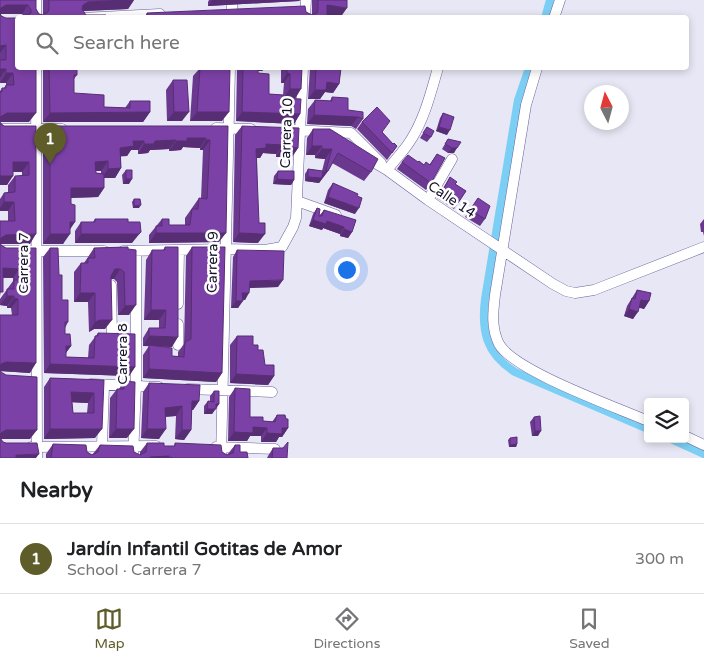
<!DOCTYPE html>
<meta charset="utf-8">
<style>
:root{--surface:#fff;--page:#f2f2f2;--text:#202124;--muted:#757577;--line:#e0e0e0;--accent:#5e5d2a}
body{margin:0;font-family:"Varela Round",sans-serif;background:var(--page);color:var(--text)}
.controls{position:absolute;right:15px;bottom:15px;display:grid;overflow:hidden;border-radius:5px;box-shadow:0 2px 8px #0003}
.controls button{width:45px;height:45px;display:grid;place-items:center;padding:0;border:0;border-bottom:1px solid var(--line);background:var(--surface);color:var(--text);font:25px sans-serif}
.compass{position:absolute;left:584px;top:85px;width:45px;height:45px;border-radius:50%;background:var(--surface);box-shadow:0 2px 8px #0003;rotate:354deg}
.you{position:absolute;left:346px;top:269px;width:18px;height:18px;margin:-12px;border:4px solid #fff;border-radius:50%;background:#1a73e8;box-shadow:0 0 0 8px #1a73e833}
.badge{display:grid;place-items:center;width:32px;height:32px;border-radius:50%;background:var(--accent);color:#fff;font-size:16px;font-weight:700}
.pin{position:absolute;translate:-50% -41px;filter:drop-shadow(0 1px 2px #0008)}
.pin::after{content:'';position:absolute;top:26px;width:18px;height:15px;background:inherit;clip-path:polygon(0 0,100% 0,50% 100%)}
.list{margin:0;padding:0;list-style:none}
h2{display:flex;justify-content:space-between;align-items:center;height:65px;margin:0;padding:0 20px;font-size:21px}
h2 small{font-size:16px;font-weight:400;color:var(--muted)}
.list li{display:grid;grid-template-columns:32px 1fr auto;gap:15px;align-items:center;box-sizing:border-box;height:70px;padding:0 20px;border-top:1px solid var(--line)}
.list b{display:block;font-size:19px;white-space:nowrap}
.list p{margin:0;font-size:16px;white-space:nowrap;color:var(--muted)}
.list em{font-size:16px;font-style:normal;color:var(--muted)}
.icon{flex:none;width:28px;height:28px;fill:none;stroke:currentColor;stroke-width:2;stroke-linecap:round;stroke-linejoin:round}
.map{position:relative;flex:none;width:704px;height:458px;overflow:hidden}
.search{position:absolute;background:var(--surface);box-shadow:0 2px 8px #0003;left:15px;right:15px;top:15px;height:55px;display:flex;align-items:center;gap:12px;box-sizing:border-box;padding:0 18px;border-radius:5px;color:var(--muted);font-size:19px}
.sheet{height:135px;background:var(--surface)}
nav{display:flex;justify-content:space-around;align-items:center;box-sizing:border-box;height:70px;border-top:1px solid var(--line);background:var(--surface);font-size:14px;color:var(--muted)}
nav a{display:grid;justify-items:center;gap:2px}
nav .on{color:var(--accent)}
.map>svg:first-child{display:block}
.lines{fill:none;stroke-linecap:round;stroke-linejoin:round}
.canal{stroke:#7bcff4;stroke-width:8}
.minor-casing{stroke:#68619c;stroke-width:11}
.minor{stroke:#fff;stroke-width:10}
.wall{fill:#6b388f;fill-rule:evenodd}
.shaded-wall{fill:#572e74}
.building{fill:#7c41a6;stroke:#572e74;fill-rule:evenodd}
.labels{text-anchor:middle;stroke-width:5;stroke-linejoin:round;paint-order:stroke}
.street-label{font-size:14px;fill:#15122a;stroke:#fff}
</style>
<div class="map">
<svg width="704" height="458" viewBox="0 0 704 458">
<rect width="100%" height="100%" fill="#e7e7f5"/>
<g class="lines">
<!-- canal -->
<path class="canal" d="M545,18L550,0
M529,68L518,100L485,299C481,331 486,354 515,372L648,429
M671,439L704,454"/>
<!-- minor casing -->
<g class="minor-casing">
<path id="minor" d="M36,18V0
M82,18L160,14
M232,18V0
M305,18L306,0
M554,18L560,0
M36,68L37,458
M537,68L526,105L495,295C493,312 491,328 499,344C514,371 616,407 648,421
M216,128L251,129
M0,129H62
M293,130L351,133L381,163
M365,157L387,170L428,200L553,284L566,291L575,293L594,290L704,247
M387,170C395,160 405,150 412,138C425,117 431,92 438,68
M428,200L452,159
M297,201L336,215
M0,251H104
M123,251L226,249L265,250L282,247L293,227L296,218L303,68
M111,285L112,336
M178,304L179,250
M178,345V324
M91,384L159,387
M188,389L272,392
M685,436L704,445
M102,446L104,385
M31,447L156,446
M216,447L275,449
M133,458L136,385V251
M221,458L230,68"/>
</g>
<!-- minor -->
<use href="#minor" class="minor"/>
</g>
<!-- wall -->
<path class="wall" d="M0,0H36V9L39,14L43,15V0H134L128,9L83,11L24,17L22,14H1L29,122H0L4,126H36L30,244H0L1,245L6,248H36L30,373L0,371L30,439H1L3,442L0,458V315H12L11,308H7V306L0,305V299L13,281V278H3L0,296V221H8V211H0V199L4,193L8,192V185L15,176H22V172H13L7,185H0V91L2,88H4L6,85V83H0Z
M209,0H300L299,1L208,6V2Z
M312,0H347L327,15V18H144L147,13L306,12L312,15Z
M43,68H77V75L74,79V93L104,107L125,108L130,101L150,112L143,122H43Z
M200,68H230L222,121H190L193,76Z
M237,68H302L295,98L300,114L294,124L236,121ZM264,69H281V83H284L283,95L269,94L258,73V71H262Z
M310,68H341L339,84L333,93L325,92L320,99H308Z
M173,80L182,121H167L166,90Z
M332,97L348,110L363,119L356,129L351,126L307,124L308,109L315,100L330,101Z
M443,113L447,135L436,131L440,118Z
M362,122L382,132L393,144L397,146L387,160L357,129Z
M50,126H228L219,242L149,243V235L162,219L169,225H185V218L199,198L201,199L203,150H200V148L183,147L181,150L169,151V149L150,150L148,153L138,154V150H131L127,156H121V168L115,178H104V188L98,197L71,198L70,230L63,244H43V136ZM96,171H101V174L96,173Z
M242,126L298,148L292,157H276V154L263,153L260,158H257L258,243L233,242L235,135Z
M427,127L431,137L427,142L420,138Z
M313,129L371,172L364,181L332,163L328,171L319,183L305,181V174L308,169L322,171L325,159L315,158V155H306L307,138Z
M448,139L454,153H448L442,149Z
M437,154L431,183L426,190L397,169L402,162H418L424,165L430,164Z
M126,170L129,184H123L122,175Z
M278,171L294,180L291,185L273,184L274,176Z
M450,177L455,184L466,191L454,209L437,198Z
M333,183L355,214L324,203L328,190Z
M478,198L485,219L480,226L465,217Z
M134,199L139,208H133L132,202Z
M317,208L319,216L324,210L352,232L348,238L340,236V234L323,228L322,230L309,226L313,214Z
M95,219L132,243H75V231L81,222H93Z
M704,219V236L703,232H701L700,224Z
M128,247L129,315H118L117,282L114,279H111L105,329H94L89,332L88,302H74V272L81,263H84L94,248Z
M165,247L172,347L156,346L172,356H178V352L184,344L186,256L192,247L222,373L216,382L143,378V355L149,346H143V338L149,328H159V320H144L146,260L152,250H163Z
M50,248L59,275L62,300L68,322L65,328V334L71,346L66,353V357L88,358L89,345L98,333L135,367L129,376L44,373L43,257Z
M237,250L278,287L250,288L245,300H242L238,308H231L233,257Z
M637,290L649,301L644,309L639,307L633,319L624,316L627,306Z
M237,336L253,345L258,350L265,365L274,376L268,385L230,383V345Z
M50,378L104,380L95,438L44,439V387ZM72,402L88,403L87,413H73Z
M124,381L127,438H109L110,398L117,389H119Z
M149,383L199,401L193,410H192L191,430L184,440L175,439L176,416L165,417L159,439L141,438L143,392Z
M235,388L250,417L263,421L272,422L277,415L286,419L288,428L282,437H279L276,442H261V436H250L247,441H228L229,397Z
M214,391L219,404L212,414H204V406L208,401H210V396Z
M534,417L538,436H532L530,422Z
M510,438L517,444L516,447H509L508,440Z
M147,443L164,446H174L175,443L222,452L227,455L235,445L240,452L248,458H46V454L53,444L87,452L92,455L100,445L134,452L140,455V452Z
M273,448H283L287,458H267L268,456Z"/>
<!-- shaded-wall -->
<path class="shaded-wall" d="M134,0L128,9L82,11L83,5L88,2Z
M212,0H300L299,1L208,6Z
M6,5H28L22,14H0V9Z
M327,5L347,8L340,18L321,14Z
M283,16L282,18H265V17Z
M6,45L0,53V46Z
M255,68H282L281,69H264L262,71H252Z
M0,69H6L0,78Z
M6,73H13L6,83H0Z
M287,73L290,74L284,83H281Z
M327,82L339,84L333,93L325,92L320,99H308L315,90Z
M290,89H301L295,99L283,98Z
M150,112L143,122H43L50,113Z
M174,112H189L182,121H167Z
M197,112H229L222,121H190Z
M242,112L300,114L294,124L236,121Z
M7,113H36L29,122H0V117Z
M314,115L358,117L351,126L307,124Z
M439,127L450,130L447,135L436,131Z
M187,138H206L200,148L183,147L181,150L169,151L176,141Z
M176,140L169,149L150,150L148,153L138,154L144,144L155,141Z
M206,140H210L203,150H200Z
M133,141H144L138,150H131L127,156L114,157L120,148Z
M266,144L283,145L276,154L263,153L260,158H250L256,149Z
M312,146H322L315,155H306Z
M282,147L298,148L292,157H276Z
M452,148H457L454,153H448Z
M322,149H332L325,159L315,158Z
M108,161L101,171H89L95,162Z
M13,162H29L22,172H7Z
M121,168L115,178H102L108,169Z
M326,170L328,171L319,183L305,181L308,177L320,178Z
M0,176H13L7,185H0Z
M126,179H132L129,184H123Z
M277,179L294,180L291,185L273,184Z
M71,188H104L98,197L64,198Z
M328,197L359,208L355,214L324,203Z
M4,202H14L8,211H0V208Z
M141,205L139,208H133L134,206Z
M313,220L327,221L344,227L340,234L323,228L322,230L309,226Z
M70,222H75L69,231Z
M344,229L352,232L348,238L340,236Z
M141,232L132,243H75L81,234Z
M156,233H226L219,242L149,243Z
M239,233L265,234L258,243L233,242Z
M36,234L30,244H0V239L6,235Z
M50,234H70L63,244H43Z
M3,268L19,269L13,278L0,277Z
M115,269H120L114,279H108Z
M283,280L278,287L245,288L250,281Z
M80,293H95L88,302H74Z
M242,293H249L245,300H237Z
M7,296H14L7,306L0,305Z
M14,298L18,299L11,308H7Z
M641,300L649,301L644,309L636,307Z
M236,301H243L238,308H231Z
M136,305L129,315H118L125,306Z
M629,309L638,312L633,319L624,316Z
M151,310H166L159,320H144Z
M100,320H112L105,329H94L89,332L95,322Z
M149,336L178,337L172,347L143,346Z
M66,346H71L64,355Z
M6,362L36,363L30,373L0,371V366L1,364Z
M50,364L135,367L129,376L44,373Z
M149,369L222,373L216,382L143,378Z
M236,374L274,376L268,385L230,383Z
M71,392L94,393L88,403L64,402Z
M192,401H199L193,410H186Z
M216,404H219L212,414H204L207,409Z
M182,406L176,416L158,417L165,408Z
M253,427L267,428L261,436H250L247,441H228L234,432Z
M282,428H288L282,437H279L276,442H261L267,433Z
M50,429H102L95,438L44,439Z
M116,429H134L127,438H109Z
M147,429H166L159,439L141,438Z
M6,430H37L30,439H0V434Z
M182,430H191L184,440L175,439Z
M535,431H541L538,436H532Z
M517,444L516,447H509L510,445Z
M39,454L36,458H14L16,455Z
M169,456L168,458H149L150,457Z"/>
<!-- building -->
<path class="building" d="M0,0H36V9L39,14L43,15L48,12L49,9V0H127L88,2L83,5L82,9L86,15H106V18H23L25,17L31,13V10L28,5H6L1,8L0,12Z
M318,0H347V8L327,5V18H283V16L265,18H214V17L197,18H148L147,13L305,6L306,12L312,15L317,13L318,9Z
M0,13L1,16L6,18H18V68H36V113H7L0,117V123L4,126H36V234L6,235L1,238L0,241V221H15L14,202H4V193L15,192V176L29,175V162H13V176H0V92H2V88H6V85H14L13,73H6V69H0V60H6V45L0,46Z
M49,68H77V75H74V93L104,95V107L130,108V101H150V112L50,113Z
M200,68H230L229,112H197Z
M243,68H258V73L269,74V94L283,95V98L301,99L300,114L242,112Z
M287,68H302L301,89H290V74L287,73Z
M316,68H341L339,84L327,82L326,90H315Z
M173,80H187L189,112H174Z
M332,97L348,98V110L363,112V119L358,117L314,115L315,100L332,101Z
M377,107L390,121L382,132L393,144L394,143L397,146L392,153L362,122Z
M443,113L454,117L450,130L439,127Z
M50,126H228L226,233H156V226H162V219H169V225H190L192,209H198L199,198L207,199L210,140H206V138H187V141H176V140L155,141L154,144H144V141H133L134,146L120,148L121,168L108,169V161L95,162L96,173L104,174V188H71V204L75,205V222H70V234H50Z
M242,126L299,128L298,148L282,147L283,145L266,144V148L256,149L259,223H265V234L239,233Z
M427,127L434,131L431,137L423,133Z
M313,129H330L378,159L371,172L338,153L328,171L326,170L332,149H322V146H312Z
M448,139L461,142L457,148H452L445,144Z
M437,154L445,158L431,183L402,162L408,155L418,162L419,161L424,165L426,162L430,165Z
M308,169L323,171L322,178L308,177Z
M126,170H132V179H126Z
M278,171H294V180L277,179Z
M450,177L457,182L455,184L466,191L458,203L442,192Z
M333,183L358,194L357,196L362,198L359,208L328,197Z
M478,198L490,206L485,219L470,210Z
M134,199H140L141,205L134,206Z
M317,208L320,209L319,216H322L324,210L356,220L352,232L344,229V227L327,221L326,224L313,220Z
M95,219H128V222H140L141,232L139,234H81V222H95Z
M0,243L1,245L6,248H36V363L6,362L1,364L0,368V315H18V299L14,298V296H7V289H14V280H20L19,269L3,268V292H0Z
M128,247V249L136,250V305L125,306L124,272L120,269H115L111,276L112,320H100L95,322V293H80L81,263H88V258H95L94,248Z
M165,247H178V337L149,336V328H165L166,310H151L152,250H165Z
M192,247H225L222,373L149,369V345L172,348V356L184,357L185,342L191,339Z
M50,248H58L59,275H62V300H68V322H65V334H70L71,346H66V357L94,358L95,336H98V333L135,334V367L50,364Z
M237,250L284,251L283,280L250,281L249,293H242L243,301H236Z
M637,290L651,293L649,301L641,300L638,312L629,309L632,298L635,299Z
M237,336H253V345H258V350H263L265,365H274V376L236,374Z
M0,370L1,372L6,375L37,377V430H6L1,433L0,436Z
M50,378L104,380L102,429H50ZM71,392L94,393V413H73Z
M124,381L135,382L134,429H116L117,389H124Z
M149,383L200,385L199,401H192L191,430H182V406L165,408L166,429H147Z
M235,388L250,389V417H263V421L275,422L277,415H285L286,419H288V428H282V434L267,433V428L253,427V433L234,432Z
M214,391H219V404H216V409H207L208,401L214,402Z
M540,416L541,431H535L534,417Z
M517,437V444L510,445V438Z
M0,438L3,442L6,443H37L39,454L16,455V458H0Z
M288,442L287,458H272L273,448H283Z
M147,443H164V446H175V443L221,445L222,452L227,455L233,453L235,445H240V452H247L248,458H172V457L169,458V456L150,457V458H51L53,444L86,445L87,452L92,455L98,452L100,445L133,446L134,452L140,455L146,452Z"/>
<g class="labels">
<!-- street labels -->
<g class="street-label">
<text transform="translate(286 133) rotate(-88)" y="5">Carrera 10</text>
<text transform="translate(452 199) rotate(34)" y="5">Calle 14</text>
<text transform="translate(212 262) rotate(-89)" y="5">Carrera 9</text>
<text transform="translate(23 263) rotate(-90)" y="5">Carrera 7</text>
<text transform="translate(122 354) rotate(-90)" y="5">Carrera 8</text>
</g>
</g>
</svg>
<div class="controls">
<button><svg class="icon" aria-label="layers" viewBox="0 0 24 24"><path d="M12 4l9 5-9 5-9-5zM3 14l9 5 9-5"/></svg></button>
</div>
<svg class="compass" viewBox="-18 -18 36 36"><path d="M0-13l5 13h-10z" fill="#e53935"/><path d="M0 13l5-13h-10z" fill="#757577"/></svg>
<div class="you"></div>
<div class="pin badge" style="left:50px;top:164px">1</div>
<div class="search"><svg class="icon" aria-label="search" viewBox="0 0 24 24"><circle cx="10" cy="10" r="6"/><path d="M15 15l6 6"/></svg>Search here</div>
</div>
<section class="sheet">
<h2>Nearby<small></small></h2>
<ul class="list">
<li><span class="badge">1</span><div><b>Jardín Infantil Gotitas de Amor</b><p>School · Carrera 7</p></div><em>300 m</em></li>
</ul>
</section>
<nav>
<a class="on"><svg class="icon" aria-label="map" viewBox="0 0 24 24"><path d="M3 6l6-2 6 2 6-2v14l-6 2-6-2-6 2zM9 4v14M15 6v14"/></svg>Map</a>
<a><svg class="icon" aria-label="directions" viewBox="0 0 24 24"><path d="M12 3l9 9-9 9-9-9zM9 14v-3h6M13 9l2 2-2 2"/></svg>Directions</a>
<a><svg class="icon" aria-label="saved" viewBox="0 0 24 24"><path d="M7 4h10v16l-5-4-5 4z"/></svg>Saved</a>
</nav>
